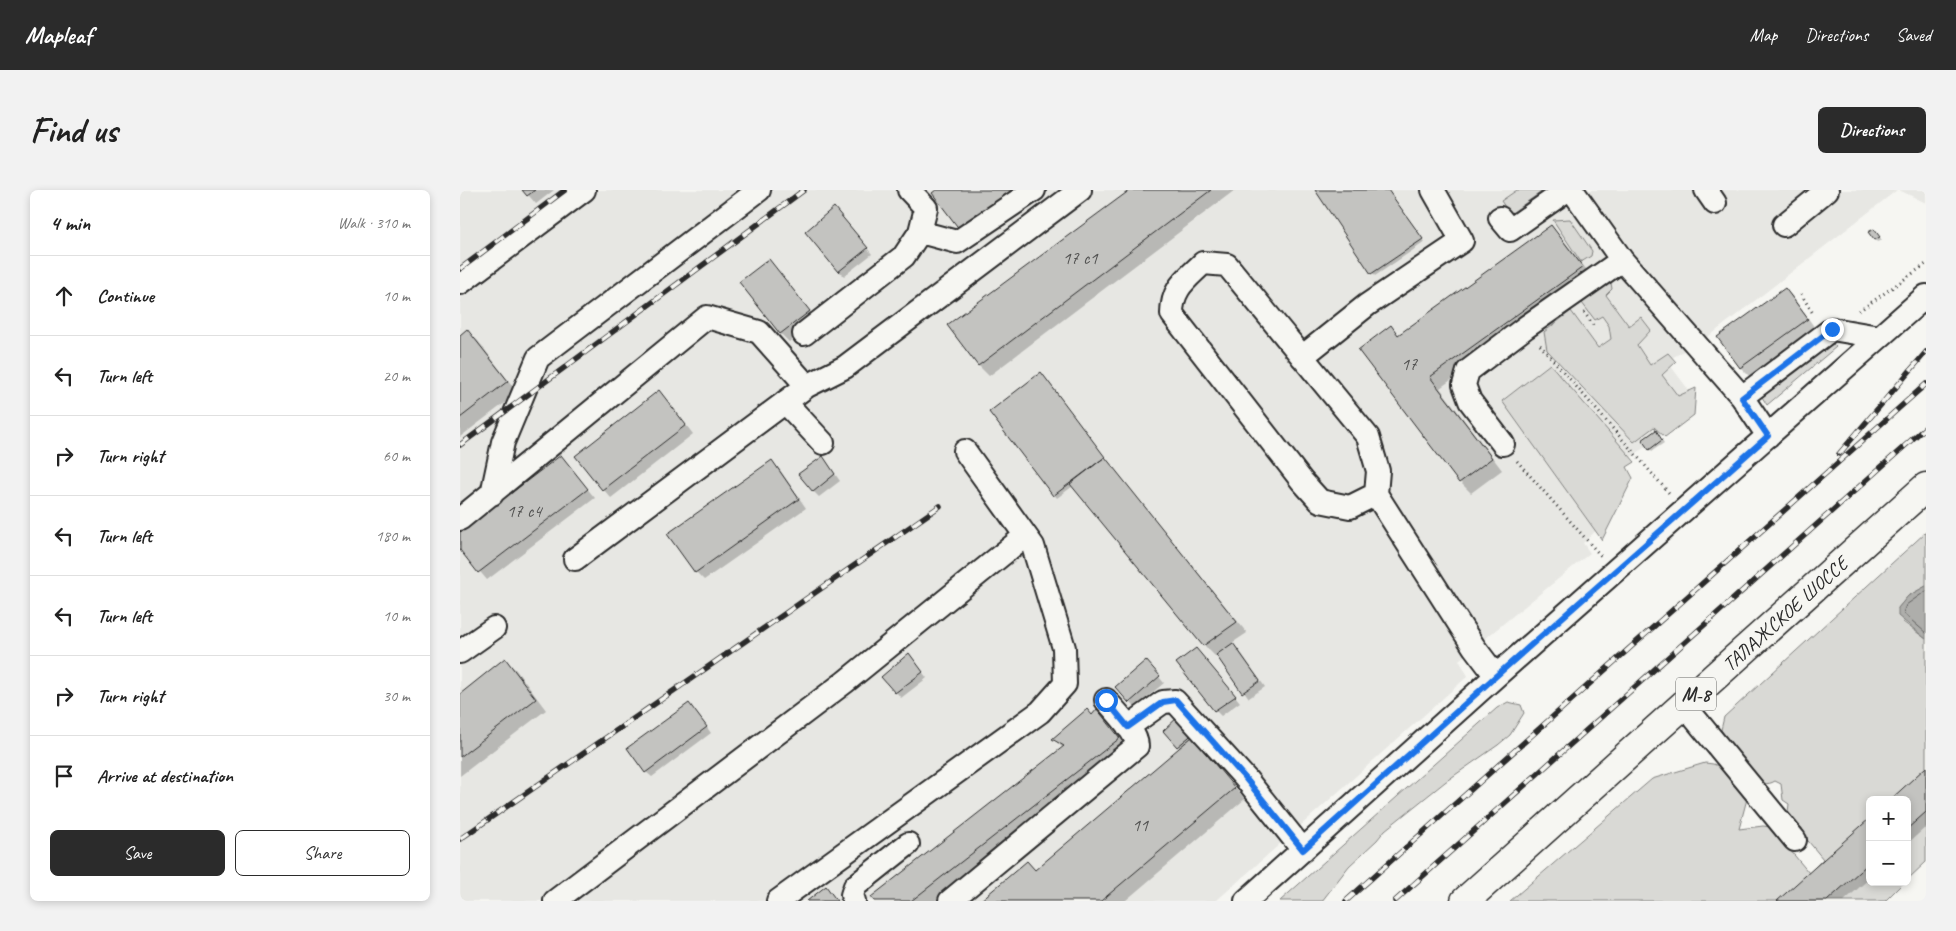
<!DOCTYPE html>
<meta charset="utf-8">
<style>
:root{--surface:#fff;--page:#f2f2f2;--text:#222;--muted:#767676;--line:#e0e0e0;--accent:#2b2b2b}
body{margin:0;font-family:Caveat,sans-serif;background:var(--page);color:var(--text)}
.controls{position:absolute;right:15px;bottom:15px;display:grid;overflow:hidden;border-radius:8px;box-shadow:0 2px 8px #0003}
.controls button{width:45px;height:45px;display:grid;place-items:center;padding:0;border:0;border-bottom:1px solid var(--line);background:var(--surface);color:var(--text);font:25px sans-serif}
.stop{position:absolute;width:15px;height:15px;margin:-11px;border:4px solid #1a73e8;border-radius:50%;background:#fff}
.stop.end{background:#1a73e8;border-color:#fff;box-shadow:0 1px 5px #0008}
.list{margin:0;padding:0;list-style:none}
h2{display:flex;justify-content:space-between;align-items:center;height:65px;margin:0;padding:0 20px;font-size:21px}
h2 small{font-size:16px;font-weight:400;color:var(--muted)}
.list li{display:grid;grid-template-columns:32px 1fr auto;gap:15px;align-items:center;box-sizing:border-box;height:80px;padding:0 20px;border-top:1px solid var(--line)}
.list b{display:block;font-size:19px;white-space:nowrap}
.list em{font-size:16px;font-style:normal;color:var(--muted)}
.actions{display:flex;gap:10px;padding:15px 20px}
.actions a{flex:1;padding:11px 0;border:1px solid var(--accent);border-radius:8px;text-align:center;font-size:18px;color:var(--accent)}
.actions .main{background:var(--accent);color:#fff}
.icon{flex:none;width:28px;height:28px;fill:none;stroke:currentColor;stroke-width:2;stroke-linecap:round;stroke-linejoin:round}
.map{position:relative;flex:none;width:1466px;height:711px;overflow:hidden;border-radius:8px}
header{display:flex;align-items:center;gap:30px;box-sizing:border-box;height:70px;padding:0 25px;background:var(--accent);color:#fff}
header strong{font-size:24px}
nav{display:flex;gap:28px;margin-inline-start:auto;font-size:18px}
.intro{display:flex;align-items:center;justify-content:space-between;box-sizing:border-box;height:120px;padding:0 30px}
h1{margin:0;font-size:35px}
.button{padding:12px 22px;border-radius:8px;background:var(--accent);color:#fff;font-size:18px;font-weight:700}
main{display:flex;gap:30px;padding:0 30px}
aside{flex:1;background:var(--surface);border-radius:8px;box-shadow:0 2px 8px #0003}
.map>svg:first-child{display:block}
.built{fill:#e7e7e3}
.green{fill:#d9d9d5;stroke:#828280}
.water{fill:#aeaeab;stroke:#7a7a78}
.shadow{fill:#0003}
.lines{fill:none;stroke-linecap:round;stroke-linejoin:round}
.shore{stroke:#5f5f5e;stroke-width:1}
.building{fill:#c3c3c0;stroke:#2b2b2b}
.minor-casing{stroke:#2b2b2b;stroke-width:26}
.major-casing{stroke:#2b2b2b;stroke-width:31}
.path{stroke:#2b2b2b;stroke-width:3;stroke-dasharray:1 4;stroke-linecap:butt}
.minor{stroke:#f6f6f2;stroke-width:22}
.major{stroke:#f6f6f2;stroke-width:28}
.rail-casing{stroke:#2b2b2b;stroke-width:5.5}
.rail{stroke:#f6f6f2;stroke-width:4;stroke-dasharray:11;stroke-linecap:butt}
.route{stroke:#1a73e8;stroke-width:6}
.labels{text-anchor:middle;stroke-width:5;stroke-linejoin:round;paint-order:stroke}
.number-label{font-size:18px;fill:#515150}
.shield{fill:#f6f6f2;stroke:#686867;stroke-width:1}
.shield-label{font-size:19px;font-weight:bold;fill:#2b2b2b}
.street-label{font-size:20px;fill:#2b2b2b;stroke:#f6f6f2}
</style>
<header>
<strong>Mapleaf</strong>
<nav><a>Map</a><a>Directions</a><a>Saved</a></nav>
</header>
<div class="intro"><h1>Find us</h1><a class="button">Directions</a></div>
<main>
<aside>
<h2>4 min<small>Walk · 310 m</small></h2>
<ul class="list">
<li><svg class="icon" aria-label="ahead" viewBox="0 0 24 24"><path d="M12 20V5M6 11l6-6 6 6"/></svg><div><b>Continue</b></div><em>10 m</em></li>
<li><svg class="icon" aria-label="left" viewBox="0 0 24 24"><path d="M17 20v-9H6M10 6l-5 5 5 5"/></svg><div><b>Turn left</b></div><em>20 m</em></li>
<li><svg class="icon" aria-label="right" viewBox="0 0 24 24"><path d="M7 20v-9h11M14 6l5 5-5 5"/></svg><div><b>Turn right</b></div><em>60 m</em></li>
<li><svg class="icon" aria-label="left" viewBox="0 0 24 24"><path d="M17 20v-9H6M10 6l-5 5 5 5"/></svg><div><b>Turn left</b></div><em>180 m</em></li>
<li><svg class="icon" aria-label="left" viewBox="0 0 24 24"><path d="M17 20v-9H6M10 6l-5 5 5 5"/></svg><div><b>Turn left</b></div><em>10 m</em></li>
<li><svg class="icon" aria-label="right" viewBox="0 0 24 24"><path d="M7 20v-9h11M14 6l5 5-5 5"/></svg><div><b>Turn right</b></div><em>30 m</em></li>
<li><svg class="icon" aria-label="arrive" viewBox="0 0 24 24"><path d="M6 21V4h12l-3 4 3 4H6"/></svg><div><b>Arrive at destination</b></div></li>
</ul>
<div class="actions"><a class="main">Save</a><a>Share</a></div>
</aside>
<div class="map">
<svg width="1466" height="711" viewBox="0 0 1466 711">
<rect width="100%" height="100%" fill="#f6f6f2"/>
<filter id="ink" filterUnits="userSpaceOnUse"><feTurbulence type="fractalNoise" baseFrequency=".02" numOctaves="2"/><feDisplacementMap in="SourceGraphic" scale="10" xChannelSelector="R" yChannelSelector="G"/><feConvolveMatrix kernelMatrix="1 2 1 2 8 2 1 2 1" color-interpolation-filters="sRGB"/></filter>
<g filter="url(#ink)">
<!-- built -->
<path class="built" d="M0,0H1437L1252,144L1207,171L1228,199L1231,221L1163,274L1143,334L1123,353L1130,363L999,470L1008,486L756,711H0Z
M1439,0H1466V13Z"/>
<!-- green -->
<path class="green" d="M1057,0H1084L1050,24L1041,11Z
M1110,29L1132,61L1131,66L1121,72L1093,30Z
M1151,93L1152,99L1146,105L1169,136L1181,127L1191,140L1177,155L1190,175L1208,163L1216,172L1202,185L1218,206L1236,198L1234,225L1205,247L1194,237L1174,252L1087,160L1084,142L1111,121L1138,158L1151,149L1149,136L1142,126L1135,130L1122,113L1144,95Z
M1371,152L1376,157L1307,215L1302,207Z
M1090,174L1175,272L1167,277L1173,288L1142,350L1042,211Z
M1466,342V396L1448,406L1438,418L1443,432L1466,449V672L1447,690V610H1410V692H1444L1425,711H1050L1192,589L1245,573L1253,574L1264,578L1288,605L1279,639L1303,636L1311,637L1349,683L1363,669L1344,646L1342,638L1331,629L1328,622L1329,614L1323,610L1321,594L1315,591C1307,596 1301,593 1295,588L1261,540L1264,527Z
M1048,512L1061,515L1064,523L1050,545L1038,555L985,592L925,640L917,650L889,676L862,711H820L1037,518Z"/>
<!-- water -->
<path class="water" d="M1466,396V449L1438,426V418L1448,406Z"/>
<!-- shadow -->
<path class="shadow" d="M64,0H94L76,14Z
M672,0H775L529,186L518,175Z
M856,0H928L965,52L915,86Z
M380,25L412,64L384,86L379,81Z
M1091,37L1102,48L1133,88L980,198L1042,280L1011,303L1000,292L900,160L930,137L940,146Z
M1410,42L1416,43L1422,50L1417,52Z
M309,70L357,130L329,152L320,143Z
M1325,99L1333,107L1355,138L1289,186L1281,178L1259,147Z
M7,141L18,151L58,203L0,247V146Z
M583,186L647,271L787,443L772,453L779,460L805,497L789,508L757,464L755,466L744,455L613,296L597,308L530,222Z
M207,210L233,244L151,308L143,299Z
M1198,244L1204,253L1192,261L1190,259Z
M101,267L135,308L27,390L0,358V344Z
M363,267L380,291L359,307L353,301Z
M312,272L320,280L346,318L244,390L236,382Z
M736,459L780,512L761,526L755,520Z
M45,470L56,480L86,520L0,586V505Z
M454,471L467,488L441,508L436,502Z
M691,477L704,493L675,517L670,512Z
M234,520L251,543L192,587L186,582Z
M637,521L670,559L475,711H416L603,558L594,549L632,526Z
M705,541L737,545L732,549L785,609L665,711H522L575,681L720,558Z
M1466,579V637L1447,654V610Z
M1410,630V688L1384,711H1319Z"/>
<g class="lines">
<!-- shore -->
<path class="shore" d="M1466,401L1446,415L1443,423L1466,443"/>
</g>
<!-- building -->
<path class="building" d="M62,0H75L67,6Z
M476,0H552L500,40L472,3Z
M670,0H751L518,176L487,135Z
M855,0H928L963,49L911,84Z
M374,17L408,58L378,82L345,42Z
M1091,35L1123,77L970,187L1032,268L999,293L898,160L931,135L938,145Z
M1414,39L1420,47L1414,50L1408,42Z
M309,69L350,121L320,144L279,92Z
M1325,98L1348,129L1280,178L1257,147Z
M7,139L48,191L0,228V145Z
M581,182L645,267L593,306L529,222Z
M199,200L226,235L142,300L115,266Z
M1196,240L1202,250L1189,260L1182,250Z
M101,265L128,299L18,383L0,360V342Z
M363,266L375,284L353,302L338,284Z
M645,267L777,432L743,456L610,294Z
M312,270L339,309L235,383L207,344Z
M773,453L800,491L782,503L756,465Z
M736,458L776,506L754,521L716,473Z
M449,463L463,482L435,503L421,487Z
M45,468L76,509L0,567V504Z
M686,470L700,486L669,513L655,497Z
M229,513L247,537L185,583L167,558Z
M627,519L632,525L637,519L660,548L451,711H414L411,707L604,556L592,549Z
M720,525L735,542L717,557L703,541Z
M732,547L775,598L641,711H520L567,671L575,680Z
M1466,577V622L1447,639V610H1430Z
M1410,628V672L1367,711H1317Z
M366,696L377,711H347Z"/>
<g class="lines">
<!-- minor casing -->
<g class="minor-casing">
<path id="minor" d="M1112,0L1162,70L1282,207L1308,246
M1246,0L1255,13
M1040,28L1050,40L1107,0
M1324,35L1367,0
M460,42L497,52L574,0
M0,93L124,0
M344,144L444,66L460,42L466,18L449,0
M842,167L907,115L1002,51L973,0
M1282,207L1372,139L1419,147
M325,212L363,253
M1043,254L1010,211L1004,195L1008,181L1066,137L1162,70
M32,304L43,252L78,168L299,0
M916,304L890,317L860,311L842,291L712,124C712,98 726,90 743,73L767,75L908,247L918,281L916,304L1014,457L1036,486
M0,329L247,127L299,142L347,196
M115,369L347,196L385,177L620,0
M0,462L34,438
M1224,515L1335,650
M668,537L703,512L715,511L786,589L843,660
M95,711L385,492L565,346
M318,711L580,522L605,494L604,458L573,356L505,261
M394,711L392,705L395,696L448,654
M490,711L677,556C677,542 655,521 646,510
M786,711L1036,486L1466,106"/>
</g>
<!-- major casing -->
<g class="major-casing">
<g id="major">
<path id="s1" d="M1005,711L1466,297"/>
</g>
</g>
<!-- path -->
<path class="path" d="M1341,104L1354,125
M1399,121L1466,74
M1124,122L1133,135
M1080,155L1209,303
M1057,271L1141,366"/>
<!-- minor -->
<use href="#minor" class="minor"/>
<!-- major -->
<use href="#major" class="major"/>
<!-- rail casing -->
<g class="rail-casing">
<path id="rail" d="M0,79L105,0
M0,255L344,0
M1379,264L1466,162
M0,649L480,316
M886,711L1466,194
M935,711L1466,237"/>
</g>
<!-- rail -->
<use href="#rail" class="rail"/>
</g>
</g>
<g class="lines" filter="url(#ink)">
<!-- route -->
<path class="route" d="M646,510L668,537L703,512L716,510L786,589L843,660L1036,486L1308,246L1282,208L1372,139"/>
</g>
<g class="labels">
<!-- number labels -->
<g class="number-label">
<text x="620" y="74">17 с1</text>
<text x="949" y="180">17</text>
<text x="64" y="327">17 с4</text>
<text x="680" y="641">11</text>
</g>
<!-- shield labels -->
<rect class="shield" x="1216" y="487.5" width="40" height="33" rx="4"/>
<g class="shield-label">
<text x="1236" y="511">М-8</text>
</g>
<!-- street labels -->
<g class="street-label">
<text dy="7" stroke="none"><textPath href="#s1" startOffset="430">ТАЛАЖСКОЕ ШОССЕ</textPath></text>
</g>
</g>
</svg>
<div class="controls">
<button>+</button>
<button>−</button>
</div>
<div class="stop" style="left:646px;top:510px"></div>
<div class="stop end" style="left:1372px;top:139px"></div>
</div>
</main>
